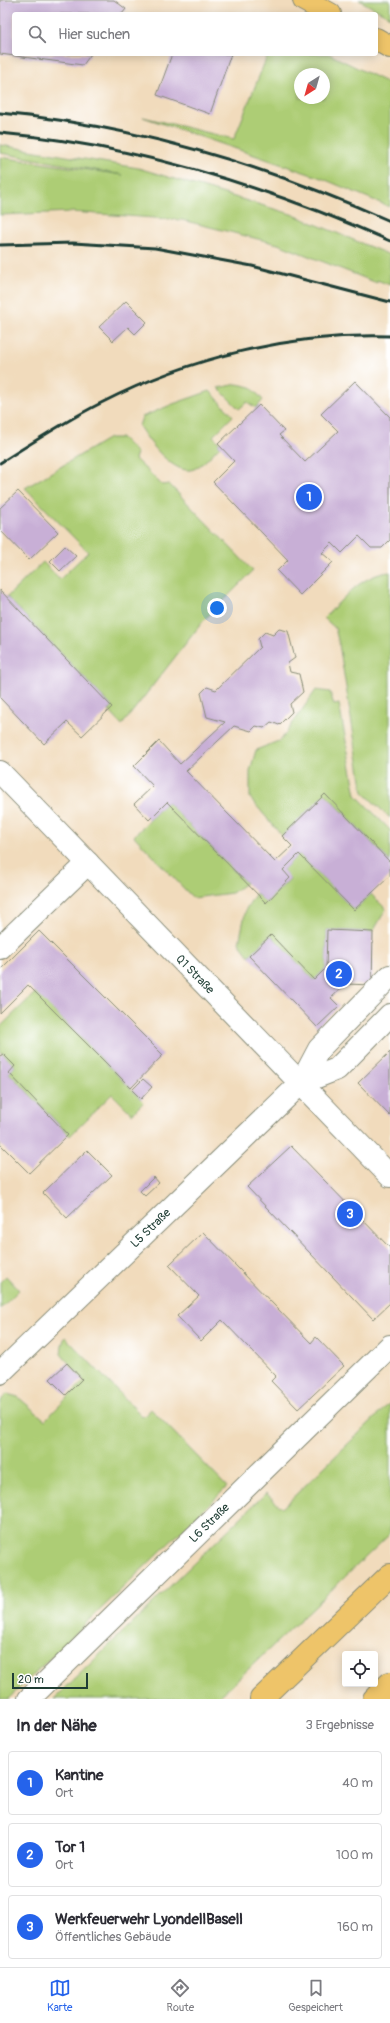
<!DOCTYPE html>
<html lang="de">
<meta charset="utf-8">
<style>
:root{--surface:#fff;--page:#f7f7f7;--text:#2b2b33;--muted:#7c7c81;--line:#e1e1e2;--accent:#2563eb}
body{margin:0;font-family:Pangolin,sans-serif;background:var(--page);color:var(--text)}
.controls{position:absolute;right:12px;bottom:12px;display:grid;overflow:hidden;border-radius:4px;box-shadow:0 2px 10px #0003}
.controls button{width:36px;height:36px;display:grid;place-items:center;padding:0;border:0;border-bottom:1px solid var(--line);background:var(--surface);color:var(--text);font:20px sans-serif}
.compass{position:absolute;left:294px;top:68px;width:36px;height:36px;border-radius:50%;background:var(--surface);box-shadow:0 2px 10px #0003;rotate:217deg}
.scale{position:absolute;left:12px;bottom:10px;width:76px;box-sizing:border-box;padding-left:4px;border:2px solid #1f3d34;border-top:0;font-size:11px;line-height:14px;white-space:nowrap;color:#1f3d34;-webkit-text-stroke:3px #fff;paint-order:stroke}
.you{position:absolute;left:217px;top:608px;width:14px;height:14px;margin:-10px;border:3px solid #fff;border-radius:50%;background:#1a73e8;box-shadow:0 0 0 6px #1a73e833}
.badge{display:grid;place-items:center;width:26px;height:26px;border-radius:50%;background:var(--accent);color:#fff;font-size:13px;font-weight:700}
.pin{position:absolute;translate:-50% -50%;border:2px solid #fff;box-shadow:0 1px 4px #0006}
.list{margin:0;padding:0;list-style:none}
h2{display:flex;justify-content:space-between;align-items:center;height:52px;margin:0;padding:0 16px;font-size:17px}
h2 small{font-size:13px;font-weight:400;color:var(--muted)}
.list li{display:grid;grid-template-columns:26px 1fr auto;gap:12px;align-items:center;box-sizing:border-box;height:64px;margin:0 8px 8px;padding:0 8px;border:1px solid var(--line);border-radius:4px}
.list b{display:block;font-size:15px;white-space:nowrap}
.list p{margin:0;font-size:13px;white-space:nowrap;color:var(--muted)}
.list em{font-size:13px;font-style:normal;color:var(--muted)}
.icon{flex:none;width:22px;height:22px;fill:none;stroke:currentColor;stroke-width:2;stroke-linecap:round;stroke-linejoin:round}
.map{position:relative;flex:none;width:390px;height:1699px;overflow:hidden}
.search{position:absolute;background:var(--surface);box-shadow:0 2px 10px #0003;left:12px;right:12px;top:12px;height:44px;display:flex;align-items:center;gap:10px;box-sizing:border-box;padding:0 14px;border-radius:4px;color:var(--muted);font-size:15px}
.sheet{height:268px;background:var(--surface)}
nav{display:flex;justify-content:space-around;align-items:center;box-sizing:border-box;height:56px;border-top:1px solid var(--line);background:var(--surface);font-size:11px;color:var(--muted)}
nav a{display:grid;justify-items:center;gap:2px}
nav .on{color:var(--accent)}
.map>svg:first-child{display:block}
.grass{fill:#adcd75;stroke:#668554;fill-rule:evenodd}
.building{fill:#c8afd6}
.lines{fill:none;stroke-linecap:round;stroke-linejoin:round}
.minor-casing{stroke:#888c78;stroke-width:24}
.major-casing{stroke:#888c78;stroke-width:24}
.highway-casing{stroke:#888c78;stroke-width:24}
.minor{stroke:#fff;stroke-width:22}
.major{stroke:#eec469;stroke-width:22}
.highway{stroke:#eec469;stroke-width:22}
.rail{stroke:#1f3d34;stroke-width:3}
.labels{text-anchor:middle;stroke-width:4;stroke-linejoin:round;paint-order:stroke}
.street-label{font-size:12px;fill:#1f3d34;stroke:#fff}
</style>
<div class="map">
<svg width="390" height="1699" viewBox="0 0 390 1699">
<rect width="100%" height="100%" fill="#fff"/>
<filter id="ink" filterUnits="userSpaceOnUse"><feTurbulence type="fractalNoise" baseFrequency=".025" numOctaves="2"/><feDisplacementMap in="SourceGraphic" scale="8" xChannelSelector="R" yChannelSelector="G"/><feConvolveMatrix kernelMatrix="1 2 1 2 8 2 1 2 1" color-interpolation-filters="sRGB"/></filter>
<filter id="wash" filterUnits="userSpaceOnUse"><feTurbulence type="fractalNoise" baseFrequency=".012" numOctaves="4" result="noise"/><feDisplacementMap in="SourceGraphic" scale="16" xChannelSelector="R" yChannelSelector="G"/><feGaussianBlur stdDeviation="0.9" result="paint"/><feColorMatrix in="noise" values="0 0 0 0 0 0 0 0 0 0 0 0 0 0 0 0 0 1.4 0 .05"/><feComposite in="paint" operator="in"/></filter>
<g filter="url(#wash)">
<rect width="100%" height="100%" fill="#f1dbbc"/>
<!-- grass -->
<path class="grass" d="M359,0H390V17Z
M268,54H329L390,84V207L321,178L143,117L234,139ZM300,74H324V98H300Z
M0,145L138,168L291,214L390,255V285L377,280V283L278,244L182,220L71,212L0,215V157L123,175L0,153Z
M237,384L251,387L263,400L256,408L247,402L239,409L218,388Z
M210,391L233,416L213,436L220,443L218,444L220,446C213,453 203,465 194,469C175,477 148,441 139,426L142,417L173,404Z
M109,438H122L137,453L135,459L162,485L169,484L253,571L204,620L122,725L109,711L112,707L7,597L43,562L60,579L88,552L25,488Z
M390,572V818L363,792L339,644L335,628L324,618C344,598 361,575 390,572Z
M316,690L330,692L334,705L339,704L356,795L390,830V862L326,794L282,836L250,798V771L256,750L281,740Z
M167,802L246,883L232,893L193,898L134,836Z
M299,854L354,910L371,894L386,909L373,932L327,930L326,968L314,980L271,935L249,956L239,943L246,909L256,893L266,902L290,879L283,870Z
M36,992L144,1102L132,1114L112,1094L70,1136L9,1073L15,1066L0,1051V1027Z
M6,1276L19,1290L0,1309V1282Z
M65,1337L143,1417L151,1409L227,1487L8,1699H0V1401L7,1394L18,1397L45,1420L84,1381L61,1354L62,1345Z
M390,1403V1534L217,1699H54L266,1493L282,1508Z"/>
<g id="blocks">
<!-- building -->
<path class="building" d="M0,0H114L126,9L122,14H14V54H91L83,65L0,54Z
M172,54H231L210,114L157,95Z
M126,301L147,322L135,334L128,327L113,341L99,327Z
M355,381L390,417V540L382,548H371L359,536L342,553L332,543L322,553L333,562L300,595L277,571L288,560L213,482L234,461L218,444L259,405L284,431L279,435L305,462L338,431L321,414Z
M18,491L58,532L29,560L0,530V508Z
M65,546L76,556L60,571L50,561Z
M0,590L112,707L82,736L67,722L44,744L0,698Z
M279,629L288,631L295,658L288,663L290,672L299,674L303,692L290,704L292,712L279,725L271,722L264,728L256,726L251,731L234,726L186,771L275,862L292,846L282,836L325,794L390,862V876L354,910L299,854L283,870L290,878L266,903L167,802L149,820L134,804L153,786L134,766L159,741L180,764L225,722L207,717L201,693L207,687L216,690L260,647L258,639L265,632L273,635Z
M327,930L373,932L372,985L346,984L331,998L339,1006L317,1027L249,956L271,935L314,980L326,968Z
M39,931L163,1055L131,1088L28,985L0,1013V970Z
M390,1052V1116L358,1083Z
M3,1054L15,1066L9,1073L68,1135L29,1173L0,1144V1056Z
M143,1079L152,1087L141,1099L132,1090Z
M291,1146L390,1248V1303L373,1319L247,1187Z
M87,1150L112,1175L67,1218L43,1193Z
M154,1177L159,1183L145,1196L140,1191Z
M203,1232L311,1343L316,1337L344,1366L298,1409L271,1381L276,1376L222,1320L201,1341L177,1316L199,1296L169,1265Z
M67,1363L82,1379L66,1395L50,1379Z"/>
</g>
</g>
<g filter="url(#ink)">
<use href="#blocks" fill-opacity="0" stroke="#888c78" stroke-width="1"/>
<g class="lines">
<!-- minor casing -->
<g class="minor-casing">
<g id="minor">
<path id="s1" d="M0,772L390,1176"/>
<path d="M0,948L88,863"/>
<path d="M301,1083L337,1069L390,1015"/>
<path id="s2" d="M0,1373L301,1083L319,1049L390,976"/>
<path id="s3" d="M29,1699L390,1346"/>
</g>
</g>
<!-- major casing -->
<g class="major-casing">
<path id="major" d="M304,0L330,14
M376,39L390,47"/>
</g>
<!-- highway casing -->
<g class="highway-casing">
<path id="highway" d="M261,1699L390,1575
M374,1699L390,1683"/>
</g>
<!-- minor -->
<use href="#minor" class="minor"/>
<!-- major -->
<use href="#major" class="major"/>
<!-- highway -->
<use href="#highway" class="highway"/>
<!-- rail -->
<path class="rail" d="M0,113C135,125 267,166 390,221
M0,133C135,145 266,186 390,241
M0,245L73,243L155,248L252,266L390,302
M0,463C33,442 67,420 101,403C191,357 290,333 390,336"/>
</g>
</g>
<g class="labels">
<!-- street labels -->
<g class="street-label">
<text dy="4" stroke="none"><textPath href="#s1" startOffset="281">Q1 Straße</textPath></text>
<text dy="4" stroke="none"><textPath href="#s2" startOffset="209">L5 Straße</textPath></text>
<text dy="4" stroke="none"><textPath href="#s3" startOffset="252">L6 Straße</textPath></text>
</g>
</g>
</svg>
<div class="controls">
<button><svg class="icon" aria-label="locate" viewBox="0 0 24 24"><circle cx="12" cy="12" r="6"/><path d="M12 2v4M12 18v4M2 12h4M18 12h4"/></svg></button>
</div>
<svg class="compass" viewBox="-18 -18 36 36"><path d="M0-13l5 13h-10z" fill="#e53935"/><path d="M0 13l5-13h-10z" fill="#7c7c81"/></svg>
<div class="scale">20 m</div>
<div class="you"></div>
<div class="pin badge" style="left:309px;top:497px">1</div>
<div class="pin badge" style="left:339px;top:974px">2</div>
<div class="pin badge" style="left:350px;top:1214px">3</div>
<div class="search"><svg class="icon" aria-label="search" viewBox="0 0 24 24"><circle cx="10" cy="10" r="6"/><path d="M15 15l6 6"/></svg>Hier suchen</div>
</div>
<section class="sheet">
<h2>In der Nähe<small>3 Ergebnisse</small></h2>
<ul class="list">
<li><span class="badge">1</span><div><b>Kantine</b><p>Ort</p></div><em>40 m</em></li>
<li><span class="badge">2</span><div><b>Tor 1</b><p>Ort</p></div><em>100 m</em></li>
<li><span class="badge">3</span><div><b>Werkfeuerwehr LyondellBasell</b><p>Öffentliches Gebäude</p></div><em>160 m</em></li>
</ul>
</section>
<nav>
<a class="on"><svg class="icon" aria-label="map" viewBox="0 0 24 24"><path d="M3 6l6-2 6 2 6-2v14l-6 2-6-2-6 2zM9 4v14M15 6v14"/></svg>Karte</a>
<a><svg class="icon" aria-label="directions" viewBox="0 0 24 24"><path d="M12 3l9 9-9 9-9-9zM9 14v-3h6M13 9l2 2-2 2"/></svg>Route</a>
<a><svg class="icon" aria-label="saved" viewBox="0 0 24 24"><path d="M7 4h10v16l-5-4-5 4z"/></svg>Gespeichert</a>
</nav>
